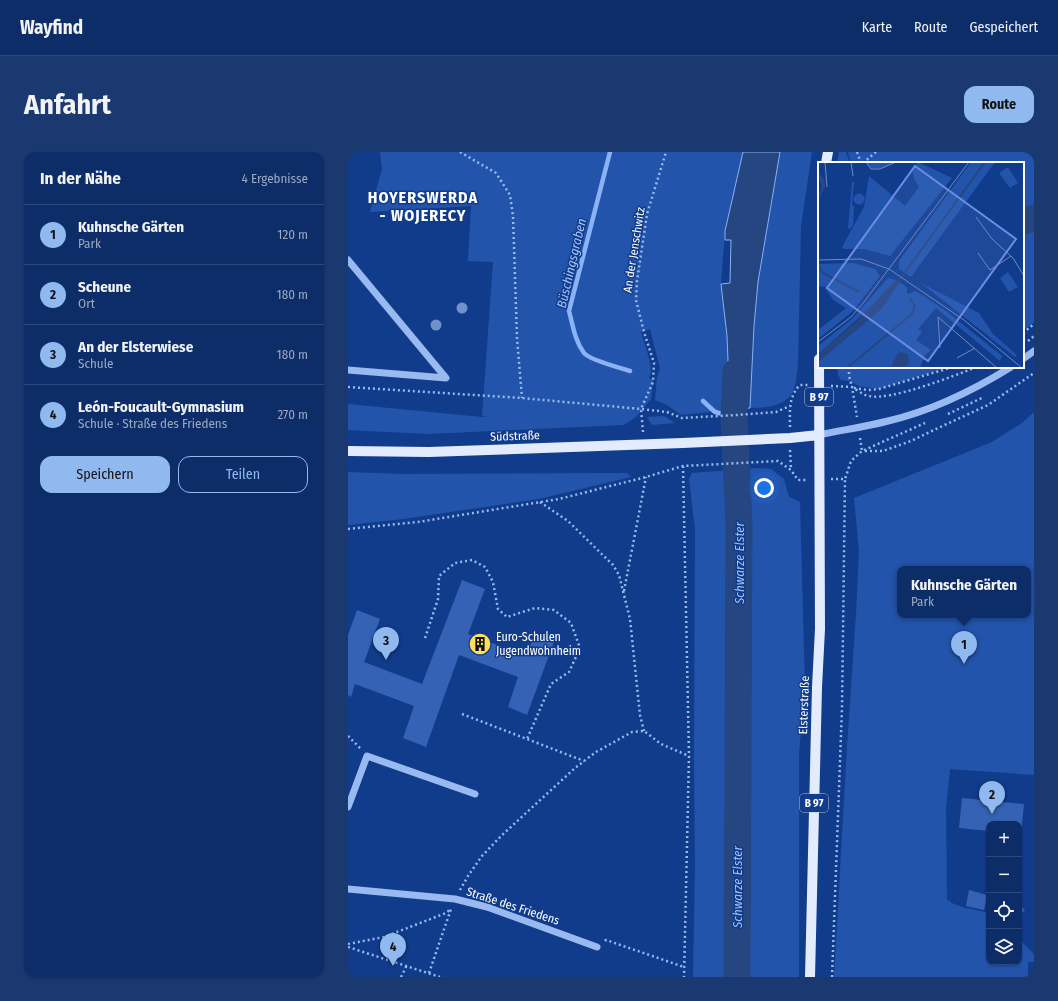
<!DOCTYPE html>
<html lang="de">
<meta charset="utf-8">
<style>
:root{--surface:#0d2d69;--page:#1b3971;--text:#f1f3f6;--muted:#9aa8c0;--line:#2d497d;--accent:#90b9f0}
body{margin:0;font-family:"Fira Sans Condensed",sans-serif;background:var(--page);color:var(--text)}
.controls{position:absolute;right:12px;bottom:12px;display:grid;overflow:hidden;border-radius:8px;box-shadow:0 1px 3px #0004}
.controls button{width:36px;height:36px;display:grid;place-items:center;padding:0;border:0;border-bottom:1px solid var(--line);background:var(--surface);color:var(--text);font:20px sans-serif}
.you{position:absolute;left:416px;top:336px;width:14px;height:14px;margin:-10px;border:3px solid #fff;border-radius:50%;background:#1a73e8;box-shadow:0 0 0 6px #1a73e833}
.badge{display:grid;place-items:center;width:26px;height:26px;border-radius:50%;background:var(--accent);color:#111;font-size:13px;font-weight:700}
.pin{position:absolute;translate:-50% -33px;filter:drop-shadow(0 1px 2px #0008)}
.pin::after{content:'';position:absolute;top:21px;width:14px;height:12px;background:inherit;clip-path:polygon(0 0,100% 0,50% 100%)}
.popup{position:absolute;left:549px;top:414px;width:134px;height:52px;box-sizing:border-box;display:grid;place-content:center;border-radius:8px;background:var(--surface);filter:drop-shadow(0 1px 3px #0005);font-size:13px;white-space:nowrap;color:var(--muted)}
.popup b{font-size:15px;color:var(--text)}
.popup::after{content:'';position:absolute;left:50%;top:100%;margin-left:-8px;border:8px solid transparent;border-top-color:var(--surface)}
.list{margin:0;padding:0;list-style:none}
h2{display:flex;justify-content:space-between;align-items:center;height:52px;margin:0;padding:0 16px;font-size:17px}
h2 small{font-size:13px;font-weight:400;color:var(--muted)}
.list li{display:grid;grid-template-columns:26px 1fr auto;gap:12px;align-items:center;box-sizing:border-box;height:60px;padding:0 16px;border-top:1px solid var(--line)}
.list b{display:block;font-size:15px;white-space:nowrap}
.list p{margin:0;font-size:13px;white-space:nowrap;color:var(--muted)}
.list em{font-size:13px;font-style:normal;color:var(--muted)}
.actions{display:flex;gap:8px;padding:12px 16px}
.actions a{flex:1;padding:9px 0;border:1px solid var(--accent);border-radius:12px;text-align:center;font-size:14px;color:var(--accent)}
.actions .main{background:var(--accent);color:#111}
.icon{flex:none;width:22px;height:22px;fill:none;stroke:currentColor;stroke-width:2;stroke-linecap:round;stroke-linejoin:round}
.map{position:relative;flex:none;width:686px;height:825px;overflow:hidden;border-radius:12px}
header{display:flex;align-items:center;gap:24px;box-sizing:border-box;height:56px;padding:0 20px;background:var(--surface);border-bottom:1px solid var(--line)}
header strong{font-size:19px}
nav{display:flex;gap:22px;margin-inline-start:auto;font-size:14px}
.intro{display:flex;align-items:center;justify-content:space-between;box-sizing:border-box;height:96px;padding:0 24px}
h1{margin:0;font-size:28px}
.button{padding:10px 18px;border-radius:12px;background:var(--accent);color:#111;font-size:14px;font-weight:700}
main{display:flex;gap:24px;padding:0 24px}
aside{flex:1;background:var(--surface);border-radius:12px;box-shadow:0 1px 3px #0004}
.map>svg:first-child{display:block}
.green{fill:#2354ab;fill-rule:evenodd}
.water{fill:#264682;stroke:#8ab2f5}
.lines{fill:none;stroke-linecap:round;stroke-linejoin:round}
.stream{stroke:#8ab2f5;stroke-width:4.5}
.river{stroke:#264682;stroke-width:27}
.building{fill:#3562b4}
.path{stroke:#99b9f1;stroke-width:2.5;stroke-dasharray:2 3;stroke-linecap:butt}
.minor{stroke:#99b9f1;stroke-width:7}
.major{stroke:#e3ecff;stroke-width:10}
.tree{fill:#7191ca}
.labels{text-anchor:middle;stroke-width:3;stroke-linejoin:round;paint-order:stroke}
.shield{fill:#113c8c;stroke:#b8c4dc;stroke-width:1}
.shield-label{font-size:11px;font-weight:bold;fill:#fff}
.street-label{font-size:12px;fill:#fff;stroke:#113c8c}
.poi-label{font-size:12px;fill:#fff;stroke:#113c8c;text-anchor:start}
.water-label{font-size:13px;font-style:italic;fill:#a5c3f9;stroke:#113c8c}
.district-label{font-size:16px;font-weight:bold;letter-spacing:1px;fill:#fff;stroke:#113c8c}
.inset-river{fill:none;stroke:#264682;stroke-width:2}
.inset-road{fill:none;stroke:#708aba;stroke-width:1}
.view{fill:#6c8ce6;fill-opacity:0.15;stroke:#6c8ce6;stroke-width:2}
.inset-edge{fill:none;stroke:#fff;stroke-width:2}
</style>
<header>
<strong>Wayfind</strong>
<nav><a>Karte</a><a>Route</a><a>Gespeichert</a></nav>
</header>
<div class="intro"><h1>Anfahrt</h1><a class="button">Route</a></div>
<main>
<aside>
<h2>In der Nähe<small>4 Ergebnisse</small></h2>
<ul class="list">
<li><span class="badge">1</span><div><b>Kuhnsche Gärten</b><p>Park</p></div><em>120 m</em></li>
<li><span class="badge">2</span><div><b>Scheune</b><p>Ort</p></div><em>180 m</em></li>
<li><span class="badge">3</span><div><b>An der Elsterwiese</b><p>Schule</p></div><em>180 m</em></li>
<li><span class="badge">4</span><div><b>León-Foucault-Gymnasium</b><p>Schule · Straße des Friedens</p></div><em>270 m</em></li>
</ul>
<div class="actions"><a class="main">Speichern</a><a>Teilen</a></div>
</aside>
<div class="map">
<svg width="686" height="825" viewBox="0 0 686 825">
<rect width="100%" height="100%" fill="#113c8c"/>
<!-- green -->
<path class="green" d="M32,0H395L377,79L373,132L379,184L382,258L333,263L319,253L307,248L309,225L312,216L302,177L293,180C296,191 307,217 301,226L305,228L303,247L288,265L276,273L79,282L0,278V252L134,265H140L134,264L145,110L120,109L123,54L22,60L34,17Z
M432,0H464L453,74L450,212C449,219 448,237 443,243C433,255 416,256 402,256L406,174L410,130Z
M491,0H498L502,11H489Z
M500,0H686V65L675,68V11H503Z
M686,68V171L675,178V70Z
M489,215H601L531,237L511,234L501,229L493,228L490,223Z
M686,260V623L602,617L598,656L599,747C605,755 630,758 641,761V810H671V787L686,802V810H680V825H486L499,595L508,462L511,399L506,346L644,290L674,271ZM552,417H680V463H552Z
M316,264L327,271L304,273L299,265Z
M410,316L423,317L436,327L441,345L452,350L457,534L451,601V825H345L347,715L346,604L347,377L341,327L344,321Z
M0,320L55,322L279,321L283,325L191,347L55,367L0,373Z"/>
<!-- water -->
<path class="water" d="M395,0H432L410,130L406,174L402,256L382,258L379,184L373,132L382,131L383,88H377V79Z"/>
<g class="lines">
<!-- stream -->
<path class="stream" d="M262,0L221,159C225,174 227,189 236,201C241,208 273,216 282,219
M355,249L367,260L386,265"/>
<!-- river -->
<path class="river" d="M675,69L686,66
M388,220L386,265L391,372L389,825"/>
</g>
<!-- building -->
<path class="building" d="M114,428L137,437L120,482L179,504L187,480L207,487L179,563L160,555L170,525L111,503L78,595L55,586L66,554L7,532L3,545L0,543V483L9,458L32,467L16,510L74,532Z
M614,646L676,652L673,682H671V672H641V679L611,676Z
M621,738L639,743L636,758L618,754Z
M671,752L677,758L671,764Z"/>
<g class="lines">
<!-- path -->
<path class="path" d="M112,0L148,21L162,43L165,64L169,186L174,246
M509,0L513,11
M515,11L528,0
M675,181L686,172
M680,189L686,184
M501,215V224L504,235C509,238 515,243 521,244C543,249 605,224 629,215
M483,234L504,235L509,265
M0,235L174,246L293,257L319,260L334,266L389,263L428,260L442,254
M506,236L520,238L531,237L605,215
M600,262L636,245
M442,275C442,260 440,245 452,233H460
M295,280L293,257L305,230L306,211L296,180L288,148L289,129L299,62L318,0
M512,286L514,299
M442,298L443,317
M517,299H535L563,289L588,277L640,253L686,221
M335,314L341,604L336,825
M483,327H497L503,309L514,299L577,271
M192,350L220,369L265,413L271,423L282,467L292,563L296,579
M0,377L70,370L211,347L298,325L335,314L430,309L443,318L450,328H460
M276,439L298,325
M77,486L90,447L91,424L107,411L124,408L137,415L145,430L150,457L159,465L187,456L206,458L223,471L232,496L221,520L203,532L179,587
M114,562L236,609
M0,584L13,597
M112,738L120,724L134,704L153,684L227,616L248,600L284,580L296,579L313,592L341,604
M257,789L258,788L336,815
M0,792L36,785L98,761L103,757
M0,795L92,825
M81,821L103,757
M53,825L59,813
M484,825L494,556L497,327"/>
<!-- minor -->
<path class="minor" d="M0,108L98,226L0,218
M675,207L686,199
M471,283C494,278 517,275 540,269C583,259 626,238 663,215
M0,655L19,604L127,642
M0,737L107,747L139,755L249,795"/>
<!-- major -->
<path class="major" d="M478,11L480,0
M0,299L81,300L335,291L442,286L471,283
M462,825L469,535L472,477L471,207"/>
</g>
<!-- trees -->
<g class="tree">
<circle cx="114" cy="156" r="5.5"/>
<circle cx="88" cy="173" r="5.5"/>
</g>
<!-- icons -->
<defs>
<g id="building-disc" transform="scale(1.15)"><circle r="9.5" fill="#ffde59" stroke="#113c8c"/><path d="M-4-6H4V6H1V3H-1V6H-4ZM-2.5-4.3h1.7v1.8h-1.7ZM.8-4.3h1.7v1.8H.8ZM-2.5-1h1.7V.8h-1.7ZM.8-1h1.7V.8H.8Z" fill="#111"/></g>
</defs>
<g fill-rule="evenodd">
<use href="#building-disc" x="132" y="492"/>
</g>
<g class="labels">
<!-- shield labels -->
<g class="shield">
<rect x="457" y="236" width="28" height="18" rx="3"/>
<rect x="452" y="642" width="28" height="18" rx="3"/>
</g>
<g class="shield-label">
<text x="471" y="249">B 97</text>
<text x="466" y="655">B 97</text>
</g>
<!-- street labels -->
<g class="street-label">
<text transform="translate(286 98) rotate(-81)" y="4">An der Jenschwitz</text>
<text transform="translate(167 284) rotate(-2)" y="4">Südstraße</text>
<text transform="translate(456 553) rotate(-88)" y="4">Elsterstraße</text>
<text transform="translate(165 754) rotate(18)" y="4">Straße des Friedens</text>
</g>
<!-- poi labels -->
<g class="poi-label">
<text x="148" y="489">Euro-Schulen<tspan x="148" dy="14">Jugendwohnheim</tspan></text>
</g>
<!-- water labels -->
<g class="water-label">
<text transform="translate(223 111) rotate(-77)" y="5">Büschingsgraben</text>
<text transform="translate(391 411) rotate(-90)" y="5">Schwarze Elster</text>
<text transform="translate(389 735) rotate(-90)" y="5">Schwarze Elster</text>
</g>
<!-- district labels -->
<g class="district-label">
<text x="75" y="51">HOYERSWERDA<tspan x="75" dy="18">- WOJERECY</tspan></text>
</g>
</g>
<!-- overview -->
<g transform="translate(470 10)">
<rect width="206" height="206" fill="#113c8c"/>
<path d="M48,0H78L62,7L53,6ZM100,0L134,16L72,94L46,87H26L24,85L46,45L51,14L87,44L101,25L96,17L94,6L96,7ZM153,0H177L93,115L81,107V99ZM190,5L200,21L192,26L181,11ZM0,11L6,17L7,25L0,38L4,24ZM34,20H36L34,44H36L35,63L32,67L30,66ZM35.5 37a5.5 5.5 0 1 1 11 0a5.5 5.5 0 1 1-11 0ZM35,101L57,107L62,114L35,149L0,177V168L28,146L15,138L7,125L0,124V102ZM190,110L200,125L191,130L182,116ZM70,116L78,118L63,136L0,192V184L34,157ZM81,120L89,125V132L98,129L128,149L184,194L182,199L118,146L100,167L104,170L98,178L113,188L107,193L102,206H87L88,202L80,191L73,206H0V200L63,147ZM103,121L161,151L175,172L199,193L197,195Z" fill="#2354ab"/>
<path d="M78,118L81,120L63,147L0,200V192L39,159ZM83,190L90,192L91,201L87,206H73L77,195Z" fill="#264682"/>
<path class="inset-river" d="M0,13L5,18L6,24L0,36M0,103L5,111L41,130M77,124L167,0M29,206L94,152L97,144L92,136"/>
<path class="inset-road" d="M7,0L9,25M33,0L35,14M48,0L53,7H62L78,0M158,55L174,77L195,96L206,114M160,91L172,108L193,94M0,98L43,97L71,107M71,107L146,158L204,206M0,180L33,155L46,140L151,0M122,186L120,155L179,206M139,196L157,186"/>
<path class="view" d="M97,4L198,77L110,199L9,126Z"/>
<rect width="206" height="206" class="inset-edge"/>
</g>
</svg>
<div class="controls">
<button>+</button>
<button>−</button>
<button><svg class="icon" aria-label="locate" viewBox="0 0 24 24"><circle cx="12" cy="12" r="6"/><path d="M12 2v4M12 18v4M2 12h4M18 12h4"/></svg></button>
<button><svg class="icon" aria-label="layers" viewBox="0 0 24 24"><path d="M12 4l9 5-9 5-9-5zM3 14l9 5 9-5"/></svg></button>
</div>
<div class="you"></div>
<div class="pin badge" style="left:616px;top:512px">1</div>
<div class="popup"><b>Kuhnsche Gärten</b>Park</div>
<div class="pin badge" style="left:644px;top:662px">2</div>
<div class="pin badge" style="left:38px;top:508px">3</div>
<div class="pin badge" style="left:45px;top:814px">4</div>
</div>
</main>
